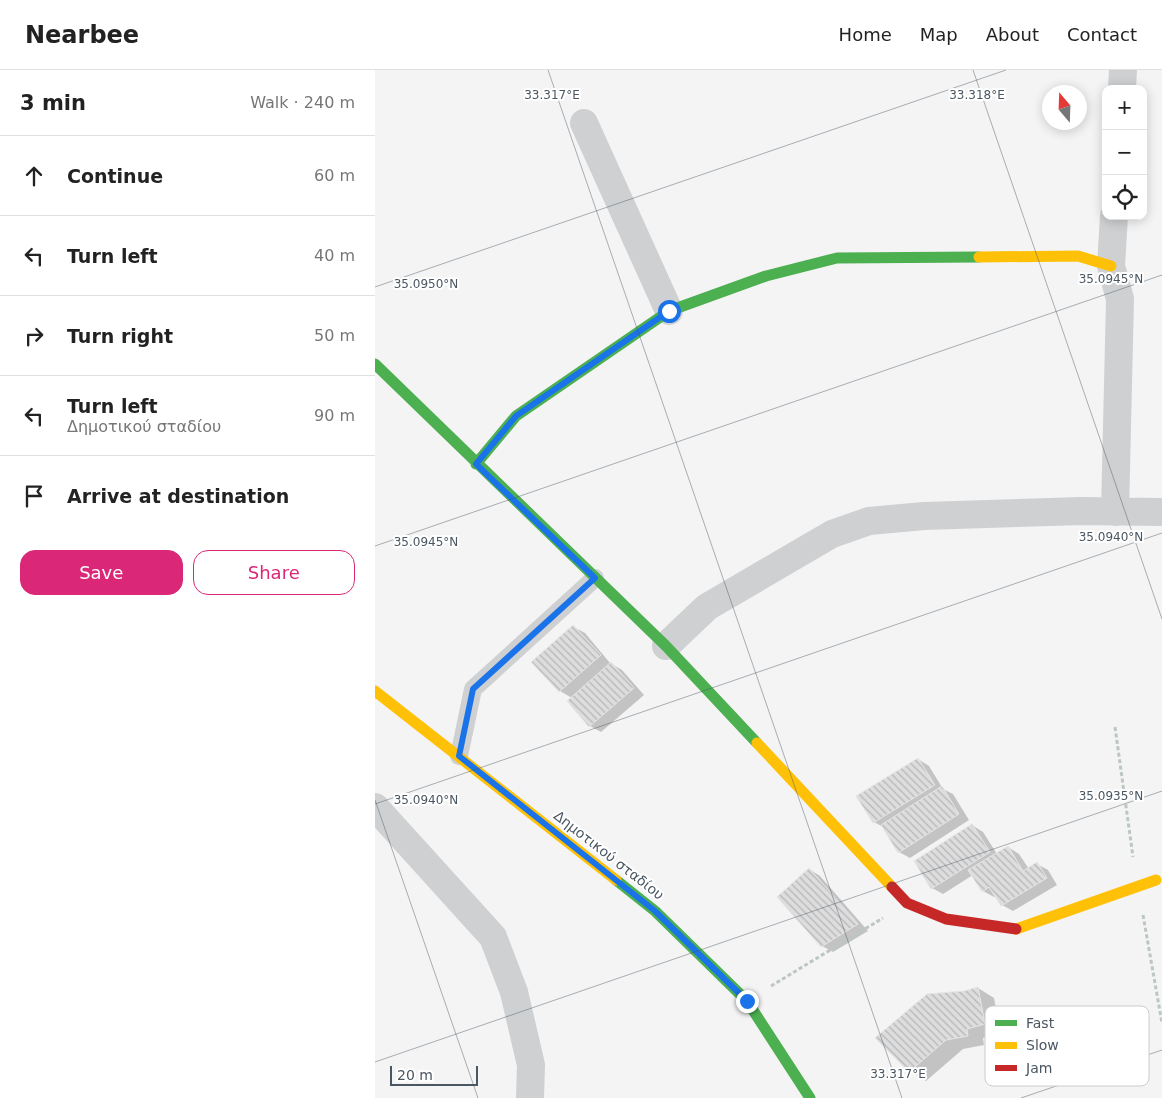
<!DOCTYPE html>
<meta charset="utf-8">
<style>
:root{--surface:#fff;--page:#f2f2f2;--text:#222;--muted:#767676;--line:#e0e0e0;--accent:#db2777}
body{margin:0;font-family:"DejaVu Sans",sans-serif;background:var(--page);color:var(--text)}
.controls{position:absolute;right:15px;top:15px;display:grid;overflow:hidden;border-radius:10px;box-shadow:0 2px 12px #0003}
.controls button{width:45px;height:45px;display:grid;place-items:center;padding:0;border:0;border-bottom:1px solid var(--line);background:var(--surface);color:var(--text);font:25px sans-serif}
.compass{position:absolute;left:667px;top:15px;width:45px;height:45px;border-radius:50%;background:var(--surface);box-shadow:0 2px 12px #0003;rotate:341deg}
.scale{position:absolute;left:15px;bottom:12px;width:88px;box-sizing:border-box;padding-left:5px;border:2px solid #4a5661;border-top:0;font-size:14px;line-height:18px;white-space:nowrap;color:#4a5661;-webkit-text-stroke:4px #fff;paint-order:stroke}
.stop{position:absolute;width:15px;height:15px;margin:-11px;border:4px solid #1a73e8;border-radius:50%;background:#fff}
.stop.end{background:#1a73e8;border-color:#fff;box-shadow:0 1px 5px #0008}
.list{margin:0;padding:0;list-style:none}
h2{display:flex;justify-content:space-between;align-items:center;height:65px;margin:0;padding:0 20px;font-size:21px}
h2 small{font-size:16px;font-weight:400;color:var(--muted)}
.list li{display:grid;grid-template-columns:32px 1fr auto;gap:15px;align-items:center;box-sizing:border-box;height:80px;padding:0 20px;border-top:1px solid var(--line)}
.list b{display:block;font-size:19px;white-space:nowrap}
.list p{margin:0;font-size:16px;white-space:nowrap;color:var(--muted)}
.list em{font-size:16px;font-style:normal;color:var(--muted)}
.actions{display:flex;gap:10px;padding:15px 20px}
.actions a{flex:1;padding:11px 0;border:1px solid var(--accent);border-radius:15px;text-align:center;font-size:18px;color:var(--accent)}
.actions .main{background:var(--accent);color:#fff}
.icon{flex:none;width:28px;height:28px;fill:none;stroke:currentColor;stroke-width:2;stroke-linecap:round;stroke-linejoin:round}
.map{position:relative;flex:none;width:787px;height:1028px;overflow:hidden}
header{display:flex;align-items:center;gap:30px;box-sizing:border-box;height:70px;padding:0 25px;background:var(--surface);border-bottom:1px solid var(--line)}
header strong{font-size:24px}
nav{display:flex;gap:28px;margin-inline-start:auto;font-size:18px}
main{display:flex}
aside{flex:1;background:var(--surface)}
.map>svg:first-child{display:block}
.shadow{fill:#0003}
.building{fill:url(#building-back-hatch);stroke:#e5e6e7}
.lines{fill:none;stroke-linecap:round;stroke-linejoin:round}
.path{stroke:#bcc7c4;stroke-width:3;stroke-dasharray:4 2.5;stroke-linecap:butt}
.lane{stroke:#ced0d2;stroke-width:18}
.street{stroke:#ced0d2;stroke-width:28}
.fast{stroke:#4caf50;stroke-width:11}
.slow{stroke:#ffc107;stroke-width:11}
.jam{stroke:#c62828;stroke-width:11}
.route{stroke:#1a73e8;stroke-width:6}
.ticks{fill:none;stroke:#4a5661;stroke-width:1;stroke-opacity:0.45}
.labels{text-anchor:middle;stroke-width:4;stroke-linejoin:round;paint-order:stroke}
.street-label{font-size:14px;fill:#4a5661;stroke:#fff}
.key{fill:#fff;stroke:#c9ccd0;stroke-width:1}
.key-label{font-size:14px;fill:#4a5661}
.ticks-label{font-size:12px;text-anchor:middle;fill:#4a5661;stroke:#fff;stroke-width:4;stroke-linejoin:round;paint-order:stroke}
</style>
<header>
<strong>Nearbee</strong>
<nav><a>Home</a><a>Map</a><a>About</a><a>Contact</a></nav>
</header>
<main>
<aside>
<h2>3 min<small>Walk · 240 m</small></h2>
<ul class="list">
<li><svg class="icon" aria-label="ahead" viewBox="0 0 24 24"><path d="M12 20V5M6 11l6-6 6 6"/></svg><div><b>Continue</b></div><em>60 m</em></li>
<li><svg class="icon" aria-label="left" viewBox="0 0 24 24"><path d="M17 20v-9H6M10 6l-5 5 5 5"/></svg><div><b>Turn left</b></div><em>40 m</em></li>
<li><svg class="icon" aria-label="right" viewBox="0 0 24 24"><path d="M7 20v-9h11M14 6l5 5-5 5"/></svg><div><b>Turn right</b></div><em>50 m</em></li>
<li><svg class="icon" aria-label="left" viewBox="0 0 24 24"><path d="M17 20v-9H6M10 6l-5 5 5 5"/></svg><div><b>Turn left</b><p>Δημοτικού σταδίου</p></div><em>90 m</em></li>
<li><svg class="icon" aria-label="arrive" viewBox="0 0 24 24"><path d="M6 21V4h12l-3 4 3 4H6"/></svg><div><b>Arrive at destination</b></div></li>
</ul>
<div class="actions"><a class="main">Save</a><a>Share</a></div>
</aside>
<div class="map">
<svg width="787" height="1028" viewBox="0 0 787 1028">
<defs>
<pattern id="building-back-hatch" width="6" height="6" patternUnits="userSpaceOnUse" patternTransform="scale(1.25)"><rect width="6" height="6" fill="#ddddde"/><path d="M-1 5l2 2M0 0l6 6M5-1l2 2" fill="none" stroke="#b5b6b7"/></pattern>
</defs>
<rect width="100%" height="100%" fill="#f4f4f4"/>
<!-- shadow -->
<path class="shadow" d="M199,557L210,563L235,593L247,600L269,625L226,662L215,656L193,631L197,628L185,621Z
M543,689L554,696L568,719L578,724L594,750L535,788L524,782L508,757L499,752Z
M597,755L608,762L622,784L633,777L644,784L654,799L662,794L673,800L682,815L638,841L627,835L621,826L619,827L608,821L598,805L568,824L557,818Z
M434,799L445,806L493,861L458,882L447,876Z
M603,918L619,928L626,963L608,968L609,975L588,979L551,1011L535,1001L589,922Z"/>
<!-- building -->
<path class="building" d="M198,555L226,585L184,622L156,592Z
M236,592L259,618L214,657L192,631Z
M543,688L560,715L498,753L481,726Z
M567,716L584,744L523,783L506,755Z
M597,754L615,782L556,819L539,791Z
M633,776L648,801L662,792L672,808L626,836L614,817L607,822L593,800Z
M434,798L483,854L446,877L402,827Z
M603,917L610,954L592,959L593,966L571,970L534,1002L500,968L552,924L589,921Z"/>
<g class="lines">
<!-- path -->
<path class="path" d="M740,657L758,787
M768,845L787,953
M396,916L508,848"/>
<!-- lane -->
<path class="lane" d="M84,686L98,619L220,508"/>
<!-- street -->
<path class="street" d="M747,19L748,0
M209,53L294,241
M739,146L736,196L745,229L740,442
M291,576L332,537L457,464L494,451L549,446L707,441L787,442
M0,737L118,867L139,922L156,995L155,1028"/>
<!-- fast -->
<path class="fast" d="M0,294L291,576L382,673
M101,394L141,346L294,241L391,206L462,188L604,187
M241,810L280,841L372,931L435,1028"/>
<!-- slow -->
<path class="slow" d="M604,187L703,186L736,196
M0,621L241,810
M382,673L517,817
M641,859L781,810"/>
<!-- jam -->
<path class="jam" d="M517,817L532,833L571,849L641,859"/>
</g>
<g class="lines">
<!-- route -->
<path class="route" d="M294,241L141,346L101,394L220,508L98,619L84,686L280,841L372,931"/>
</g>
<!-- ticks -->
<path class="ticks" d="M173,0L527,1028M598,0L787,549M0,217L631,0M0,476L787,205M0,730L103,1028M0,734L787,463M0,992L787,721M646,1028L787,980"/>
<g class="labels">
<!-- street labels -->
<g class="street-label">
<text transform="translate(234 785) rotate(38)" y="5">Δημοτικού σταδίου</text>
</g>
</g>
<!-- legend -->
<rect x="610" y="936" width="164" height="80" rx="8" class="key"/>
<rect x="620" y="950" width="22" height="6" fill="#4caf50"/>
<rect x="620" y="972" width="22" height="7" fill="#ffc107"/>
<rect x="620" y="995" width="22" height="6" fill="#c62828"/>
<g class="key-label">
<text x="651" y="958">Fast</text>
<text x="651" y="980">Slow</text>
<text x="651" y="1003">Jam</text>
</g>
<g class="ticks-label">
<text x="177" y="29">33.317°E</text>
<text x="602" y="29">33.318°E</text>
<text x="736" y="213">35.0945°N</text>
<text x="51" y="218">35.0950°N</text>
<text x="736" y="471">35.0940°N</text>
<text x="51" y="476">35.0945°N</text>
<text x="736" y="730">35.0935°N</text>
<text x="51" y="734">35.0940°N</text>
<text x="523" y="1008">33.317°E</text>
</g>
</svg>
<div class="controls">
<button>+</button>
<button>−</button>
<button><svg class="icon" aria-label="locate" viewBox="0 0 24 24"><circle cx="12" cy="12" r="6"/><path d="M12 2v4M12 18v4M2 12h4M18 12h4"/></svg></button>
</div>
<svg class="compass" viewBox="-18 -18 36 36"><path d="M0-13l5 13h-10z" fill="#e53935"/><path d="M0 13l5-13h-10z" fill="#767676"/></svg>
<div class="scale">20 m</div>
<div class="stop" style="left:294px;top:241px"></div>
<div class="stop end" style="left:372px;top:931px"></div>
</div>
</main>
